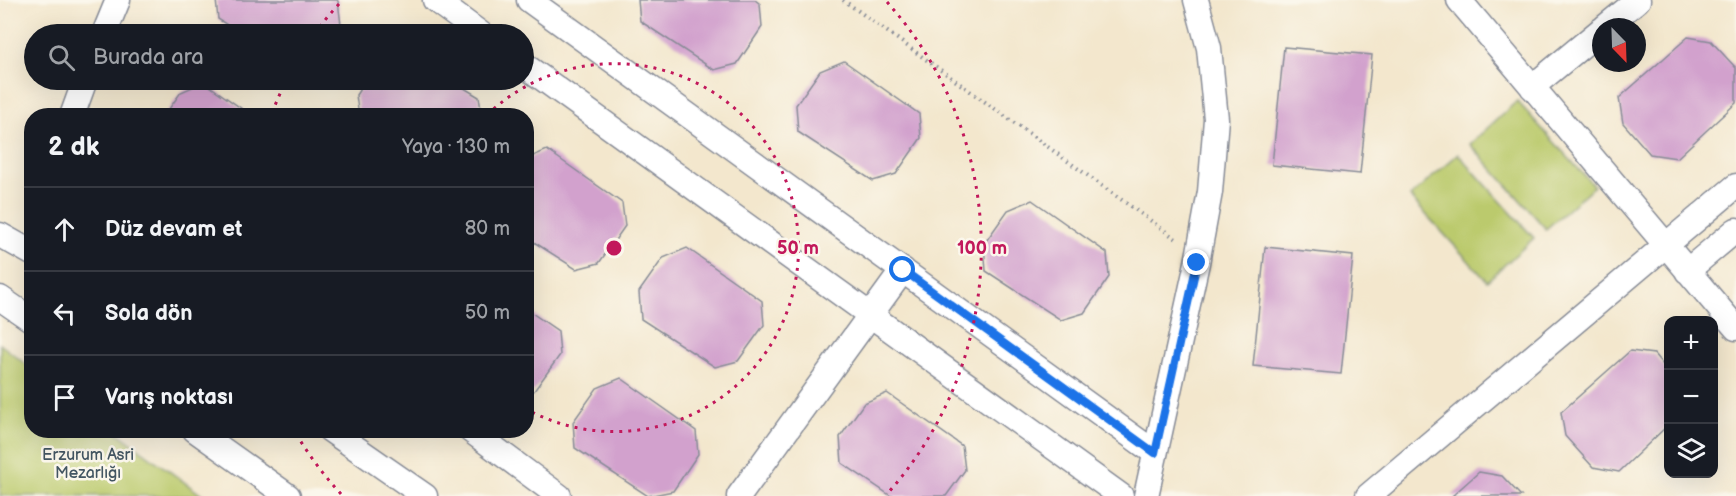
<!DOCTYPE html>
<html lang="tr">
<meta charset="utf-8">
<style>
:root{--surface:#171b24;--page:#20242c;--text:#f1f3f6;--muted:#9ea1a6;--line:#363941}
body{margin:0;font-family:"Balsamiq Sans",sans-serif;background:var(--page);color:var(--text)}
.controls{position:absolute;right:18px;bottom:18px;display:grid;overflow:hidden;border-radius:12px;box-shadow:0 6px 24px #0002}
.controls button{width:54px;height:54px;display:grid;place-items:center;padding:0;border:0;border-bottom:2px solid var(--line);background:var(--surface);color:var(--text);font:30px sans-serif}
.compass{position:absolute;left:1592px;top:18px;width:54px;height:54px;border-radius:50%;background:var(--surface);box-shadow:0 6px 24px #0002;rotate:157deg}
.stop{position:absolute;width:18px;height:18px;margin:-14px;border:4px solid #1a73e8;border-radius:50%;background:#fff}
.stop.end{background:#1a73e8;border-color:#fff;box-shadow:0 2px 6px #0008}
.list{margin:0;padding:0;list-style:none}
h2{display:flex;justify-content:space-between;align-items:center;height:78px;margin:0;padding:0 24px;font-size:26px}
h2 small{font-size:20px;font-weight:400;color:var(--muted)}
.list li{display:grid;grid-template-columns:39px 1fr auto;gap:18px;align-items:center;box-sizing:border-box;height:84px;padding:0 24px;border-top:2px solid var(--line)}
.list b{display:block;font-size:22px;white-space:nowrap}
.list em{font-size:20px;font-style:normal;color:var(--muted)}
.icon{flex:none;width:33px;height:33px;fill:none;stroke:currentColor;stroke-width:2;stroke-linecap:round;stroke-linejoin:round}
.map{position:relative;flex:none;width:1736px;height:496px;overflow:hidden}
.search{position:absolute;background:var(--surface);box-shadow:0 6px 24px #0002;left:24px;top:24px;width:510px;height:66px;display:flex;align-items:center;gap:15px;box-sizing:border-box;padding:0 21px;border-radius:33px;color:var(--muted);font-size:22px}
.panel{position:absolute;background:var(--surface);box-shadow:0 6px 24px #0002;left:24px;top:108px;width:510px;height:330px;border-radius:24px}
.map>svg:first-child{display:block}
.green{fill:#bbca6d;stroke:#6b7c66;stroke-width:1.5}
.building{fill:#d2a1cd}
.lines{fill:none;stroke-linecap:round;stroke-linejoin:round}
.minor-casing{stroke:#878b96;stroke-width:27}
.path{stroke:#878b96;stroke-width:4;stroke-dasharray:1.5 4.5;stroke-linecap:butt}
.minor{stroke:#fff;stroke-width:24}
.route{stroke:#1a73e8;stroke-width:8}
.ring{fill:none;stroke:#c2185b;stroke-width:3;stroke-dasharray:3 6}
.labels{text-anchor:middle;stroke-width:5;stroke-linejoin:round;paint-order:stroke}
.park-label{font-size:16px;fill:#435662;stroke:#fbf7ec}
.centre{fill:#c2185b;stroke:#fbf7ec;stroke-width:3}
.ring-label{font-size:18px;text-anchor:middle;font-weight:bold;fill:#c2185b;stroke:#fbf7ec;stroke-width:5;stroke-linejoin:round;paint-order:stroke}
</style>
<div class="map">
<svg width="1736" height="496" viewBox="0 0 1736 496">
<rect width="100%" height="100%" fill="#fbf7ec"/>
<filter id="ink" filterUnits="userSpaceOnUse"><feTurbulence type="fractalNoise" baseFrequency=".0167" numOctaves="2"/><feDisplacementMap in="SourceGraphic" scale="12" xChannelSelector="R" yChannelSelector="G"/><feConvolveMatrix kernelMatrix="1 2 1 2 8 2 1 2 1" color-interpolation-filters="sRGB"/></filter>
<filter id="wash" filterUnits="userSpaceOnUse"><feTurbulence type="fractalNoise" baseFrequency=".008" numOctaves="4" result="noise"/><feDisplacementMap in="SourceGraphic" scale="24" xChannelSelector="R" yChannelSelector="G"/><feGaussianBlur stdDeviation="1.35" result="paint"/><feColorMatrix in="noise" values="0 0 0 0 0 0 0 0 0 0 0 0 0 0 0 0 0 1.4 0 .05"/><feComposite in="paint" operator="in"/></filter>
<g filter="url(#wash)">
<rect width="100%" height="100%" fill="#f3e7cd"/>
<!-- green -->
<path class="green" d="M1517,101L1594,186L1546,229L1470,144Z
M1458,154L1534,238L1487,281L1410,197Z
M0,344L31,368L32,430L115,431L203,496H0Z"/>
<g id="blocks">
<!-- building -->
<path class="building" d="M216,0H337L338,1L341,25L334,34H241L218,19Z
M638,0H755L760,4L762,27L737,64L714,70L640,21Z
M1688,37L1711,41L1736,68V103L1677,158L1650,154L1623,123L1619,98Z
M1284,47L1372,55L1360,174L1272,165Z
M844,61L919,114L921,138L896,174L873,181L798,132L796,105L820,71Z
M366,80H451L479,97L482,116H359L356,95Z
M204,82L252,116H164L181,92Z
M547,150L622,203L625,226L599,263L576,269L526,237V159Z
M1032,200L1107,253L1109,277L1084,313L1061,320L986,271L984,244L1008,210Z
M1265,247L1353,256L1341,374L1253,366Z
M687,248L762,301L764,325L738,361L715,367L641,319L639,292L663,258Z
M526,309L558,331L560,355L534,391L526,394Z
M1630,351L1654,354L1668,371V425L1619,472L1593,467L1565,436L1561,412Z
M621,378L696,431L698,454L673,491L648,496L575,448L573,422L597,388Z
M887,393L962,446L965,470L946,496H891L842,463L840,437L864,403Z
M1479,472L1502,476L1521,496H1452Z"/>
</g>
</g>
<g filter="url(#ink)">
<use href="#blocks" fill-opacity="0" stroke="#878b96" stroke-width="1.5"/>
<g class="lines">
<!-- minor casing -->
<g class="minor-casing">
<path id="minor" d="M435,0L481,34
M529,0L1155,453
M1459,0L1736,328
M1605,27L1638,0
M104,34L118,0
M524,65L1121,496
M1532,87L1601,30
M72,116L85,80
M0,235L32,253
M1687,271L1736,230
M0,298L32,320
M195,430L288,496
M330,430L425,496
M470,430L559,496
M739,496L903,270
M1146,496L1197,263L1210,192L1216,119L1209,48L1196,0
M1368,496L1736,186"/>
</g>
<!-- path -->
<path class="path" d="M843,0L1179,241"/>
<!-- minor -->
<use href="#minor" class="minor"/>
</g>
</g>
<g class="lines" filter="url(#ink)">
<!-- route -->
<path class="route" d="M903,270L1155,453L1197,263"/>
</g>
<!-- distance rings -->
<g class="ring">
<path d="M487 115A184 184 0 1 1 528 410"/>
<path d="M341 494A368 368 0 0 1 295 432M272 113A368 368 0 0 1 286 81M314 34A368 368 0 0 1 341 2M887 2A368 368 0 0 1 887 494"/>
</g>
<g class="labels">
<!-- park labels -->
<g class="park-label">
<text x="88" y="460">Erzurum Asri<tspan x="88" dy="18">Mezarlığı</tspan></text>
</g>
</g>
<circle cx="614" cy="248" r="9" class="centre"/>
<g class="ring-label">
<text x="798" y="254">50 m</text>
<text x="982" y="254">100 m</text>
</g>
</svg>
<div class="controls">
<button>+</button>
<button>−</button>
<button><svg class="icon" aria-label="layers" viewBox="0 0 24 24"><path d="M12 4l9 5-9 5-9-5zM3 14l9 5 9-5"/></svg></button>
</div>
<svg class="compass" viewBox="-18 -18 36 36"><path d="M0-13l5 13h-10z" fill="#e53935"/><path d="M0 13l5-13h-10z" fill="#9ea1a6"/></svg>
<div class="stop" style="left:903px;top:270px"></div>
<div class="stop end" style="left:1197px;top:263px"></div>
<div class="search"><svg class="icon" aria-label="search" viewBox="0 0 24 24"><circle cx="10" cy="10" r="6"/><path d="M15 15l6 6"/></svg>Burada ara</div>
<section class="panel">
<h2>2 dk<small>Yaya · 130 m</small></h2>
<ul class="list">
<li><svg class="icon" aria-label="ahead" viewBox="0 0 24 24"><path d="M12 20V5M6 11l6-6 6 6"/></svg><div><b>Düz devam et</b></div><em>80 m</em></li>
<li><svg class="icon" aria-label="left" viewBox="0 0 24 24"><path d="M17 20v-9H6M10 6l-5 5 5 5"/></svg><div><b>Sola dön</b></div><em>50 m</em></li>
<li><svg class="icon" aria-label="arrive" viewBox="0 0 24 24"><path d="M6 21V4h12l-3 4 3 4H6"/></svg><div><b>Varış noktası</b></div></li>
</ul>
</section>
</div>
